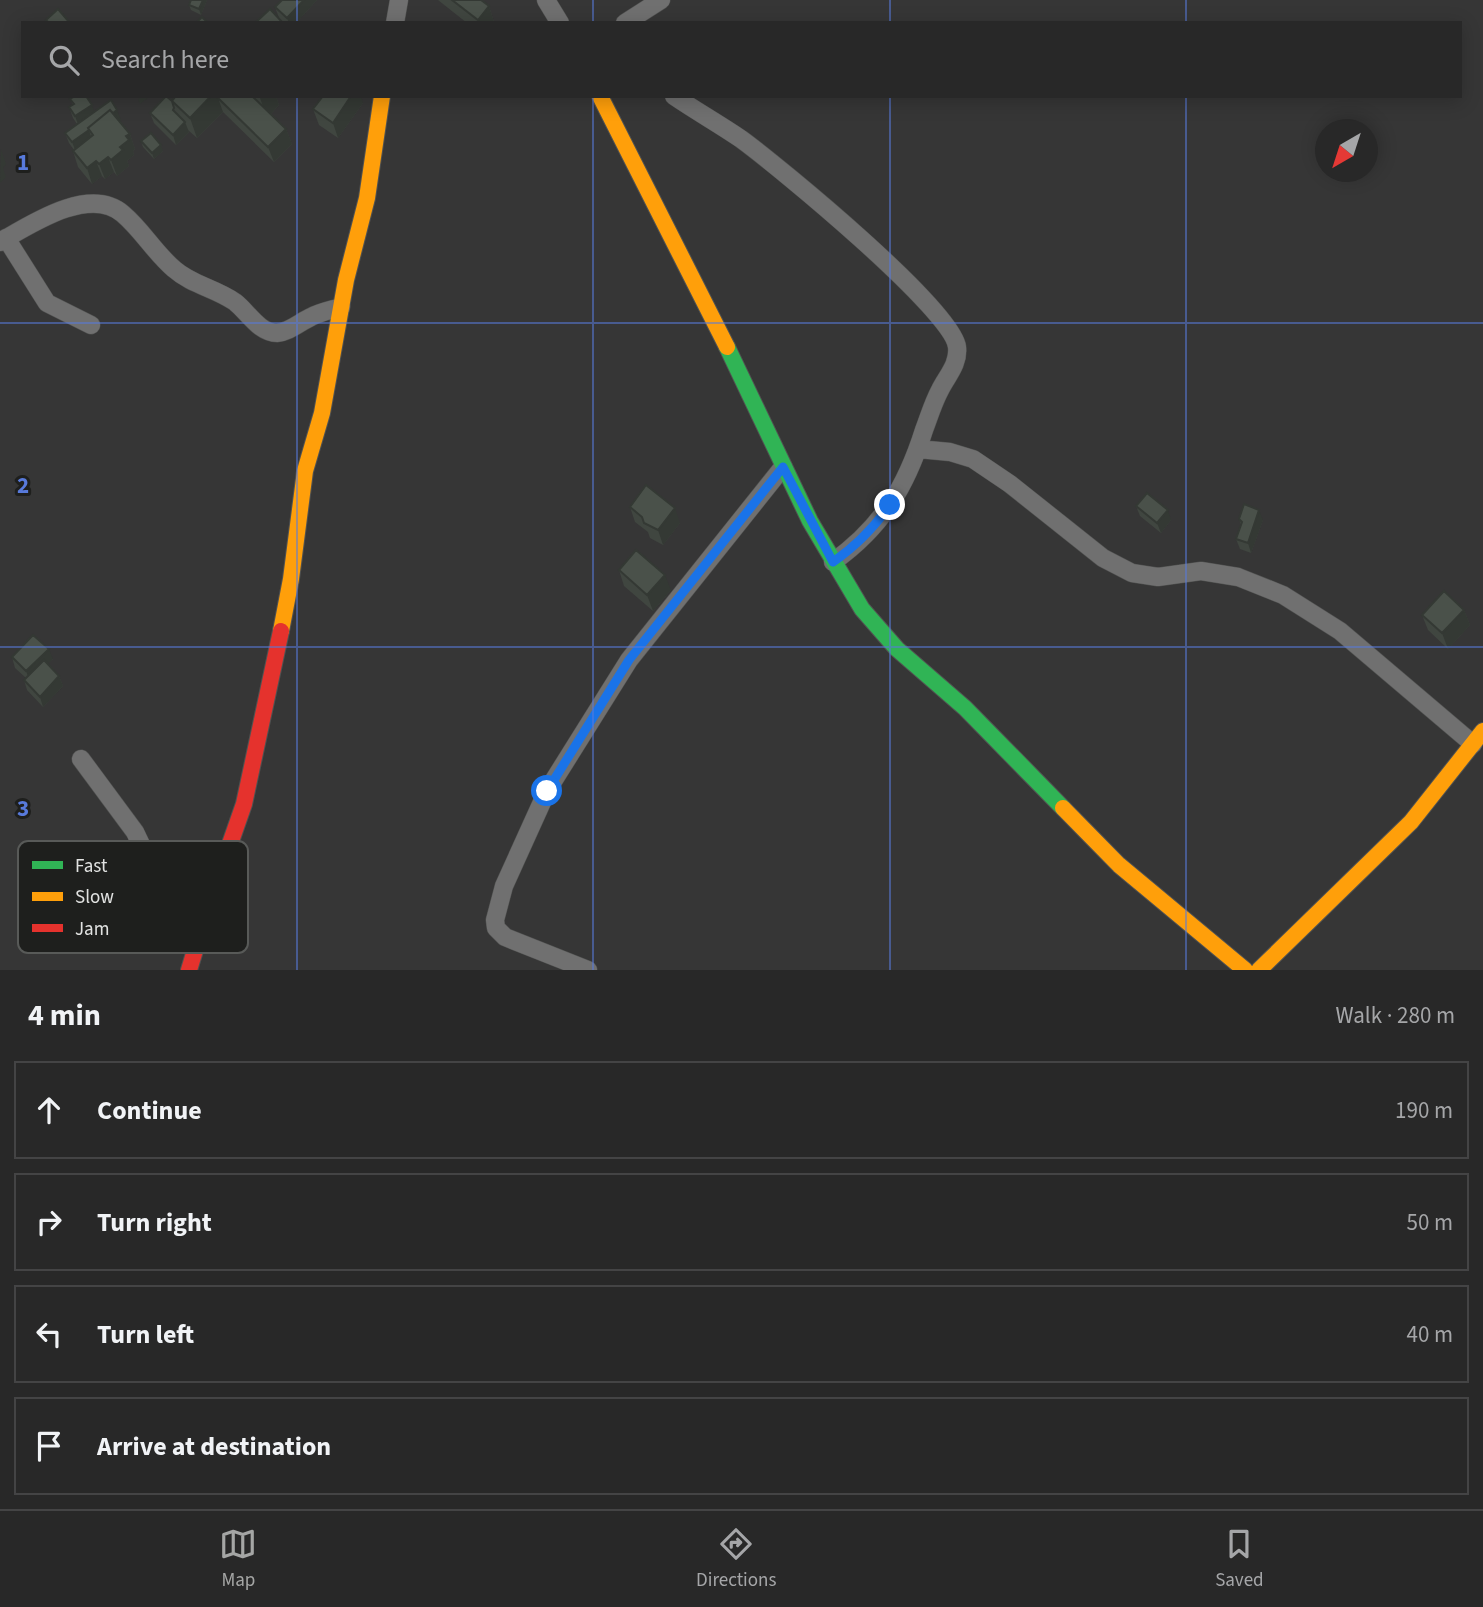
<!DOCTYPE html>
<meta charset="utf-8">
<style>
:root{--surface:#282828;--page:#343434;--text:#f1f3f6;--muted:#a5a6a8;--line:#444445;--accent:#a5a6a5}
body{margin:0;font-family:"Source Sans 3",sans-serif;background:var(--page);color:var(--text)}
.compass{position:absolute;left:1315px;top:119px;width:63px;height:63px;border-radius:50%;background:var(--surface);box-shadow:0 4px 18px #0003;rotate:219deg}
.stop{position:absolute;width:21px;height:21px;margin:-16px;border:5px solid #1a73e8;border-radius:50%;background:#fff}
.stop.end{background:#1a73e8;border-color:#fff;box-shadow:0 2px 7px #0008}
.list{margin:0;padding:0;list-style:none}
h2{display:flex;justify-content:space-between;align-items:center;height:91px;margin:0;padding:0 28px;font-size:30px}
h2 small{font-size:23px;font-weight:400;color:var(--muted)}
.list li{display:grid;grid-template-columns:46px 1fr auto;gap:21px;align-items:center;box-sizing:border-box;height:98px;margin:0 14px 14px;padding:0 14px;border:2px solid var(--line);border-radius:0px}
.list b{display:block;font-size:26px;white-space:nowrap}
.list em{font-size:23px;font-style:normal;color:var(--muted)}
.icon{flex:none;width:38px;height:38px;fill:none;stroke:currentColor;stroke-width:2;stroke-linecap:round;stroke-linejoin:round}
.map{position:relative;flex:none;width:1483px;height:970px;overflow:hidden}
.search{position:absolute;background:var(--surface);box-shadow:0 4px 18px #0003;left:21px;right:21px;top:21px;height:77px;display:flex;align-items:center;gap:18px;box-sizing:border-box;padding:0 24px;border-radius:0px;color:var(--muted);font-size:26px}
.sheet{height:539px;background:var(--surface)}
nav{display:flex;justify-content:space-around;align-items:center;box-sizing:border-box;height:98px;border-top:2px solid var(--line);background:var(--surface);font-size:19px;color:var(--muted)}
nav a{display:grid;justify-items:center;gap:4px}
nav .on{color:var(--accent)}
.map>svg:first-child{display:block}
.lines{fill:none;stroke-linecap:round;stroke-linejoin:round}
.street-casing{stroke:#515251;stroke-width:19}
.fast-casing{stroke:#515251;stroke-width:18}
.slow-casing{stroke:#515251;stroke-width:18}
.jam-casing{stroke:#515251;stroke-width:18}
.street{stroke:#707070;stroke-width:18}
.fast{stroke:#30b455;stroke-width:16}
.slow{stroke:#ff9f0a;stroke-width:16}
.jam{stroke:#e5322d;stroke-width:16}
.wall{fill:#404640}
.shaded-wall{fill:#343934}
.building{fill:#4a514a;stroke:#343934;stroke-width:2}
.route{stroke:#1a73e8;stroke-width:9}
.grid{fill:none;stroke:#587adb;stroke-width:2;stroke-opacity:0.55}
.key{fill:#1e1f1d;stroke:#585a58;stroke-width:2}
.key-label{font-size:19px;fill:#e1e2e1}
.grid-label{font-size:23px;text-anchor:middle;font-weight:bold;fill:#587adb;stroke:#1e1f1d;stroke-width:6;stroke-linejoin:round;paint-order:stroke}
</style>
<div class="map">
<svg width="1483" height="970" viewBox="0 0 1483 970">
<rect width="100%" height="100%" fill="#363636"/>
<g class="lines">
<!-- street casing -->
<g class="street-casing">
<path id="street" d="M546,0L560,23
M395,23L399,0
M625,23L661,0
M674,96C696,111 719,124 741,139C778,166 953,310 957,347C959,364 947,376 940,390C933,403 929,417 924,430C906,487 882,527 833,562
M6,238L47,303L91,325
M0,242C31,224 90,185 123,214C142,230 155,253 174,269C192,285 215,288 235,302C248,312 259,333 277,333C289,332 300,322 311,317C320,312 331,310 341,307
M918,449L950,452L973,459L1010,484L1103,558L1132,573L1158,577L1201,571L1238,577L1283,595L1340,631L1473,744
M81,759L135,832L157,878L210,901
M588,970L505,937L496,928L495,920L504,886L547,791L629,660L783,467"/>
</g>
<!-- fast casing -->
<g class="fast-casing">
<path id="fast" d="M727,347L810,521L862,609L897,649L965,708L1063,808"/>
</g>
<!-- slow casing -->
<g class="slow-casing">
<path id="slow" d="M600,96L727,347
M281,631L291,579L305,471L322,413L346,280L367,198L382,96
M1063,808L1119,865L1245,970
M1259,970L1411,822L1483,731"/>
</g>
<!-- jam casing -->
<g class="jam-casing">
<path id="jam" d="M189,970L210,901L244,804L281,631"/>
</g>
<!-- street -->
<use href="#street" class="street"/>
<!-- fast -->
<use href="#fast" class="fast"/>
<!-- slow -->
<use href="#slow" class="slow"/>
<!-- jam -->
<use href="#jam" class="jam"/>
</g>
<!-- wall -->
<path class="wall" d="M191,0H207L201,15L191,10L189,5Z
M282,0H317L296,23H284L279,18L275,7Z
M438,0H481L489,6L494,22L493,23H467Z
M176,96H276L279,105L271,114L286,129L292,144L274,162L223,112L197,138L188,130L189,132L176,145L154,123L150,113L172,101Z
M70,99L94,112L121,120L119,121L130,134L135,149L133,151L134,155L127,161L129,166L117,176L114,172L105,179L102,176L92,184L78,167L73,151L74,150L69,143L65,133L77,124L73,118L69,107L73,105Z
M363,103L338,138L319,125L313,109Z
M141,141L163,151L154,159L143,147Z
M1136,506L1171,520L1161,533L1140,516Z
M630,507L680,523L663,545L650,538L648,532L635,522Z
M1239,519L1263,520L1251,553L1240,549L1236,539L1241,525Z
M619,570L671,590L653,611L624,586Z
M1464,610L1470,625L1448,649L1428,630L1422,615Z
M12,657L53,659L47,664L59,676L63,686L43,707L27,690L24,680L26,678L15,668Z"/>
<!-- shaded-wall -->
<path class="shaded-wall" d="M203,0H207L201,15L199,9Z
M304,0H317L296,23H289L287,18Z
M489,6L494,22L493,23H479L478,20Z
M142,96L149,97L140,104L138,99Z
M211,96H238L218,98L223,112L197,138L190,118Z
M261,96H276L279,105L267,118L260,98Z
M351,96H361L363,103L338,138L333,123Z
M92,105L96,116L79,127L75,116Z
M117,110L121,120L95,139L89,130Z
M185,122L189,132L176,145L173,135Z
M286,129L292,144L274,162L268,147Z
M89,130L92,140L76,152L72,142Z
M130,134L135,149L133,151L134,155L127,161L129,166L117,176L111,160L126,136Z
M161,145L163,151L154,159L152,153Z
M1,149L6,164L3,168L6,177L0,183Z
M108,157L114,172L105,179L99,164Z
M96,161L102,176L92,184L87,168Z
M675,508L680,523L663,545L658,530Z
M1168,510L1171,520L1161,533L1157,523Z
M1259,510L1263,520L1251,553L1248,543Z
M665,575L671,590L653,611L647,595Z
M1464,610L1470,625L1448,649L1442,633Z
M49,649L53,659L30,682L26,671Z
M59,676L63,686L43,707L40,697Z"/>
<!-- building -->
<path class="building" d="M191,0H203L199,9L189,5Z
M282,0H304L287,18L275,7Z
M452,0H481L489,6L478,20Z
M58,9L70,23H49L46,20Z
M270,9L283,23H255Z
M202,17L208,23H196Z
M75,96H86L92,105L75,116L69,107L74,104L70,99Z
M166,96L172,101L174,108L173,110L185,122L173,135L150,113Z
M176,96H211L190,118L172,101Z
M219,96H252L286,129L268,147L218,98Z
M323,96H351L333,123L313,109Z
M111,100L117,110L113,113L110,110L88,128L89,130L72,142L65,133Z
M110,110L130,134L126,136L129,140L120,147L123,150L111,160L108,157L99,164L96,161L87,168L73,151L93,135L88,128Z
M151,133L161,145L152,153L141,141Z
M646,485L675,508L658,530L644,523L642,517L630,507Z
M1147,493L1168,510L1157,523L1136,506Z
M1244,504L1259,510L1248,543L1236,539L1242,522L1239,519Z
M636,550L665,575L647,595L619,570Z
M1444,591L1464,610L1442,633L1422,615Z
M33,635L49,649L26,671L12,657Z
M44,660L59,676L40,697L24,680Z"/>
<g class="lines">
<!-- route -->
<path class="route" d="M547,791L629,660L783,467L833,562C856,546 873,529 890,505"/>
</g>
<!-- grid -->
<path class="grid" d="M297,0V23M593,0V23M890,0V23M1186,0V23M297,96V970M593,96V970M890,96V970M1186,96V970M0,323H1483M0,647H1483"/>
<!-- legend -->
<rect x="18" y="841" width="230" height="112" rx="10" class="key"/>
<rect x="32" y="861" width="31" height="8" fill="#30b455"/>
<rect x="32" y="892" width="31" height="9" fill="#ff9f0a"/>
<rect x="32" y="924" width="31" height="8" fill="#e5322d"/>
<g class="key-label">
<text x="75" y="872">Fast</text>
<text x="75" y="903">Slow</text>
<text x="75" y="935">Jam</text>
</g>
<g class="grid-label">
<text x="23" y="170">1</text>
<text x="23" y="493">2</text>
<text x="23" y="816">3</text>
</g>
</svg>
<svg class="compass" viewBox="-18 -18 36 36"><path d="M0-13l5 13h-10z" fill="#e53935"/><path d="M0 13l5-13h-10z" fill="#a5a6a8"/></svg>
<div class="stop" style="left:547px;top:791px"></div>
<div class="stop end" style="left:890px;top:505px"></div>
<div class="search"><svg class="icon" aria-label="search" viewBox="0 0 24 24"><circle cx="10" cy="10" r="6"/><path d="M15 15l6 6"/></svg>Search here</div>
</div>
<section class="sheet">
<h2>4 min<small>Walk · 280 m</small></h2>
<ul class="list">
<li><svg class="icon" aria-label="ahead" viewBox="0 0 24 24"><path d="M12 20V5M6 11l6-6 6 6"/></svg><div><b>Continue</b></div><em>190 m</em></li>
<li><svg class="icon" aria-label="right" viewBox="0 0 24 24"><path d="M7 20v-9h11M14 6l5 5-5 5"/></svg><div><b>Turn right</b></div><em>50 m</em></li>
<li><svg class="icon" aria-label="left" viewBox="0 0 24 24"><path d="M17 20v-9H6M10 6l-5 5 5 5"/></svg><div><b>Turn left</b></div><em>40 m</em></li>
<li><svg class="icon" aria-label="arrive" viewBox="0 0 24 24"><path d="M6 21V4h12l-3 4 3 4H6"/></svg><div><b>Arrive at destination</b></div></li>
</ul>
</section>
<nav>
<a class="on"><svg class="icon" aria-label="map" viewBox="0 0 24 24"><path d="M3 6l6-2 6 2 6-2v14l-6 2-6-2-6 2zM9 4v14M15 6v14"/></svg>Map</a>
<a><svg class="icon" aria-label="directions" viewBox="0 0 24 24"><path d="M12 3l9 9-9 9-9-9zM9 14v-3h6M13 9l2 2-2 2"/></svg>Directions</a>
<a><svg class="icon" aria-label="saved" viewBox="0 0 24 24"><path d="M7 4h10v16l-5-4-5 4z"/></svg>Saved</a>
</nav>
